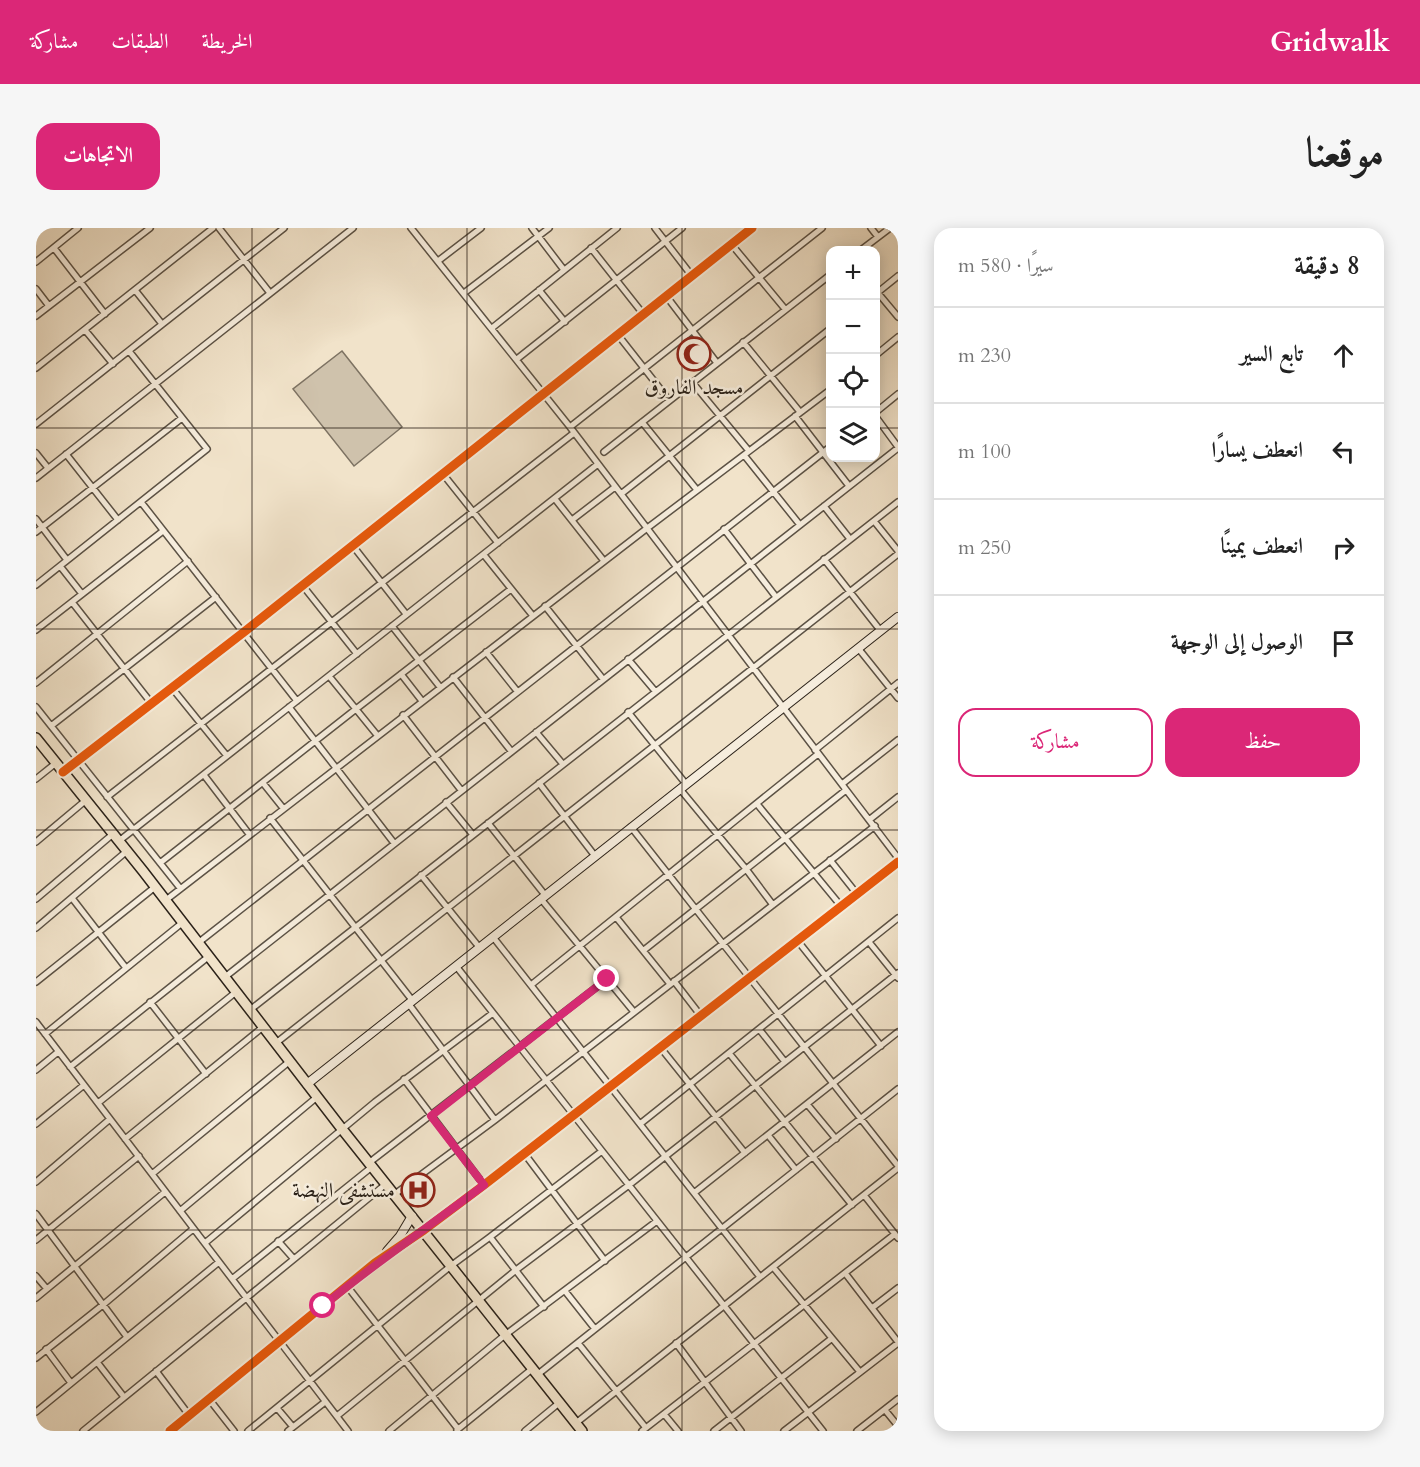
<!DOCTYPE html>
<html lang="ar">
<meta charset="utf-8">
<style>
:root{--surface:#fff;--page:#f6f6f6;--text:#222;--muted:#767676;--line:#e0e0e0;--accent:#db2777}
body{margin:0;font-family:Cardo,Amiri,serif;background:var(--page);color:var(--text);direction:rtl}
.controls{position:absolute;right:18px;top:18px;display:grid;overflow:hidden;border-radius:12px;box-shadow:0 3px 15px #0003}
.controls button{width:54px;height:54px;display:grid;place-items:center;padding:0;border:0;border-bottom:2px solid var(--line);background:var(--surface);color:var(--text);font:30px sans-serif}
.stop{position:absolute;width:18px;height:18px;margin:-14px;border:4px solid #db2777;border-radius:50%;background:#fff}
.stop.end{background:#db2777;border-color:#fff;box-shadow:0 2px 6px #0008}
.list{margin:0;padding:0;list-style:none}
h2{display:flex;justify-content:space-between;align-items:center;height:78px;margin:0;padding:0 24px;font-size:26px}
h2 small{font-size:20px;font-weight:400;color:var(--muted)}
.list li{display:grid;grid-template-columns:39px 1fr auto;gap:18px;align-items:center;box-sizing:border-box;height:96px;padding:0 24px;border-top:2px solid var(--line)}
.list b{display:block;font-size:22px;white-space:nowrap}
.list em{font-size:20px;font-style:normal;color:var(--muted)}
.actions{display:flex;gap:12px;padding:18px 24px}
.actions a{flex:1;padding:14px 0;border:2px solid var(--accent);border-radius:18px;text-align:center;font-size:21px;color:var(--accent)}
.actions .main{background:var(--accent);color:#fff}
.icon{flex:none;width:33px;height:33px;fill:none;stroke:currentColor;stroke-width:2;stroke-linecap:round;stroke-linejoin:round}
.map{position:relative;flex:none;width:862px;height:1203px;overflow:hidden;direction:ltr;border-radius:18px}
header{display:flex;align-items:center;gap:36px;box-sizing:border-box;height:84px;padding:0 30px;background:var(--accent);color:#fff}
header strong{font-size:28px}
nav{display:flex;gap:33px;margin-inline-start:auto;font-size:21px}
.intro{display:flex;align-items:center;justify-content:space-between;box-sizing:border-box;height:144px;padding:0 36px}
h1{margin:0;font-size:42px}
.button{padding:15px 27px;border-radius:18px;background:var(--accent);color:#fff;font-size:21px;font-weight:700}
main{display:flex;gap:36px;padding:0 36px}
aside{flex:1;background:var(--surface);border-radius:18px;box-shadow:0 3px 15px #0003}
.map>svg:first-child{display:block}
.green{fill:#cfc2ac;stroke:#7d7262;stroke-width:1.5}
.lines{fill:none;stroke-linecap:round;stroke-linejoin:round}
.street-casing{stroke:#5c5245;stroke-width:8}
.secondary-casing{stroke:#2b2219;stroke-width:10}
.highway-casing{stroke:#2b2219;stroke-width:12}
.street{stroke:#f6eddd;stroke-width:5}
.secondary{stroke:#f6eddd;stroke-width:8}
.highway{stroke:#f1e3ca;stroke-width:9}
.cycleway-casing{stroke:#f6eddd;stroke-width:13}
.cycleway{stroke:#e8590c;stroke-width:9}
.route{stroke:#db2777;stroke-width:8}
.grid{fill:none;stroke:#2b2219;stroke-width:1.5;stroke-opacity:0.55}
.labels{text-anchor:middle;stroke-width:5;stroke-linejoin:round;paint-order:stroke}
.poi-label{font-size:21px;fill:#2b2219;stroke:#f6eddd}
</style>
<header>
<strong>Gridwalk</strong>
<nav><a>الخريطة</a><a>الطبقات</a><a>مشاركة</a></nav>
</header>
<div class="intro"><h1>موقعنا</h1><a class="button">الاتجاهات</a></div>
<main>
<aside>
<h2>8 دقيقة<small>سيرًا · 580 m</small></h2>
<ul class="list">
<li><svg class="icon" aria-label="ahead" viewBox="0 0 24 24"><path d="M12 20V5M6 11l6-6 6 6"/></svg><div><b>تابع السير</b></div><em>230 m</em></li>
<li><svg class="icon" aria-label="left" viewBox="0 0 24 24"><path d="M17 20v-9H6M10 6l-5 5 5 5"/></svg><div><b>انعطف يسارًا</b></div><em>100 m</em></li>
<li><svg class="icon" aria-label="right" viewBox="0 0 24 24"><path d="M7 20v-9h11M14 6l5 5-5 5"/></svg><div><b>انعطف يمينًا</b></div><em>250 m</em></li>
<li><svg class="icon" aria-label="arrive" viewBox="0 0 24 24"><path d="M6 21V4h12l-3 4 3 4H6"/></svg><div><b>الوصول إلى الوجهة</b></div></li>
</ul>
<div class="actions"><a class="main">حفظ</a><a>مشاركة</a></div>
</aside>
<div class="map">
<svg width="862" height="1203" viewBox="0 0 862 1203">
<rect width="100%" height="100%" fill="#f1e3ca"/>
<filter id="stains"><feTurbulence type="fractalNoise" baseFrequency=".00333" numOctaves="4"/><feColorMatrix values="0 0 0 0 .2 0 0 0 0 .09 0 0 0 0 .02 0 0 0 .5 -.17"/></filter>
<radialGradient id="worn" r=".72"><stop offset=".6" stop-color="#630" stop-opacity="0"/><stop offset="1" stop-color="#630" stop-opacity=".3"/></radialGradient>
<!-- green -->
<path class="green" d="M306,123L366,199L318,238L257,161Z"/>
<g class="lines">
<!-- street casing -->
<g class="street-casing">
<path id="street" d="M183,0L234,65
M375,0L534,199L862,630
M496,0L528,42
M619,0L656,48
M835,0L842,9
M696,17L749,81
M18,20L69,86
M555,20L608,87
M825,22L854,0
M402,33L445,0
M0,34L42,0
M0,61L13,78
M99,62L126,96
M503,62L529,94
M428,65L513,0
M841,65L862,48
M842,65L862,89
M631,69L681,135
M0,88L114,0
M456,100L581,0
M49,102L77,136
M582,107L633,172
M707,114L764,184
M840,127L862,109
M481,131L646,0
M0,140L177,0
M656,154L713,223
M840,184L862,166
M759,188L813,258
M840,189L862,219
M606,194L661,262
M0,196L248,0
M534,199L786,0
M568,224L794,47
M0,225L12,240
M30,226L82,292
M708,227L764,297
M407,246L462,315
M0,250L317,0
M585,266L794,101
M519,271L568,333
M105,274L261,473
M788,278L814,311
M0,291L31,332
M536,292L579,259
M838,293L862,323
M688,301L740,369
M0,304L146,190
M317,318L370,386
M448,327L497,388
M788,331L844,402
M24,338L46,366
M0,357L171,221L93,123
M267,358L321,426
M36,374L116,476
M509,378L567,451
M356,398L404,459
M0,402L127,303
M822,420L862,470
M450,424L481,463
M592,431L619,463
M365,446L386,473
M293,448L341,507
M417,449L475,523
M0,455L152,333
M136,460L191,528
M0,479L144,660
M253,479L358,615
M592,484L650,556
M367,487L425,562
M15,498L180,369
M500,504L526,535
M779,522L862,455
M27,544L208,404L716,0
M168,547L213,606
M0,551L20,535
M227,555L247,580
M503,555L559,628
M806,556L862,512
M644,561L710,641L737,677
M71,569L538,205
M410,574L437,607
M721,576L805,678
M234,590L376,772
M833,592L862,569
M452,595L509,667
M595,599L862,938
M83,613L562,236
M0,614L49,573
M794,632L821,666
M124,635L320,481L475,361
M385,647L443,719
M36,670L90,740
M0,671L77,606
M505,671L598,784
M130,672L610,301L794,162
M580,689L634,756
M0,700L91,623
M457,709L724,1049
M761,712L845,818
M833,714L862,750
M162,715L794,219
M608,722L810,562
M420,738L787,1203
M189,749L862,220
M638,753L665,788
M0,754L119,659
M495,757L782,526
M114,774L170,846
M372,775L459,892
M214,782L862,274
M0,794L312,1203
M723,801L749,834
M9,806L146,695
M240,815L862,326
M624,819L709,925
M693,825L816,977
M34,839L172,729
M0,842L22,824
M368,851L448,957
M62,875L200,764
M771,876L800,911
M0,896L48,857
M604,896L862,690
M732,907L760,942
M89,911L227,799
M488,925L569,1033
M334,934L571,751
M116,946L254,833
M0,954L74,891
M658,965L862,804
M359,966L459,892L839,598
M828,967L862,1010
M144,983L281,869
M0,986L91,1109
M388,1002L862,634
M0,1012L103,928
M242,1013L257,1030
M169,1015L339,874L457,785
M737,1039L824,1144
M809,1045L862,1114
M0,1048L11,1061
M196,1051L337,938
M311,1058L422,1201
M529,1063L559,1101
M0,1070L129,964
M508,1079L454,1009L566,923
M836,1080L862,1060
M542,1115L610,1200
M640,1115L705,1203
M10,1121L35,1155
M0,1130L68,1076L157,1001
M61,1134L88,1169
M120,1143L153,1187
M501,1147L862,861
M173,1171L198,1203
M241,1180L257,1199
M849,1182L862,1198
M0,1184L183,1034
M628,1186L642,1203
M301,1188L480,1042L593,957L862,745
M540,1195L862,940
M421,1202L496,1141
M47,1203L350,956
M212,1203L416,1037L454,1009
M252,1203L289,1174
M353,1203L469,1107L621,993
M489,1203L523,1175
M606,1203L859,1006
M678,1203L795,1111
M748,1203L862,1115
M821,1203L862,1171"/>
</g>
<!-- secondary casing -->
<g class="secondary-casing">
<path id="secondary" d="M271,856L862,389
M351,1023L364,1008L376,988
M134,1203L339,1035L388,1002"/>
</g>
<!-- highway casing -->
<g class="highway-casing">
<path id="highway" d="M0,510L107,643L306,901L546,1203"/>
</g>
<!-- street -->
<use href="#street" class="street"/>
<!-- secondary -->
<use href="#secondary" class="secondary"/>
<!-- highway -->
<use href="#highway" class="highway"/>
<!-- cycleway casing -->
<g class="cycleway-casing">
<path id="cycleway" d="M27,544L208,404L716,0
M134,1203L339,1035L388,1002L448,957L862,634"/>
</g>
<!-- cycleway -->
<use href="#cycleway" class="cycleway"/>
</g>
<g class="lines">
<!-- route -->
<path class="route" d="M287,1078C339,1035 394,998 448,957L395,888L571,751"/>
</g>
<!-- grid -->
<path class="grid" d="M216,0V1203M431,0V1203M646,0V1203M0,200H794M840,200H862M0,401H862M0,602H862M0,802H862M0,1002H862"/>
<!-- icons -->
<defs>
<g id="mosque-ring" transform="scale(1.725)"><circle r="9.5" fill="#f6eddd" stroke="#8f2418" stroke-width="1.5"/><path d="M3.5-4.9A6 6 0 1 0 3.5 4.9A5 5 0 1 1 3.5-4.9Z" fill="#8f2418"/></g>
<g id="hospital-ring" transform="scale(1.725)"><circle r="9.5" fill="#f6eddd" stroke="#8f2418" stroke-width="1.5"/><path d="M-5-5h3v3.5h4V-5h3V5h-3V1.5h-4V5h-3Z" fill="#8f2418"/></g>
</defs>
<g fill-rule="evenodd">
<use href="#mosque-ring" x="658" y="126"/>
<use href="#hospital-ring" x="382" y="962"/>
</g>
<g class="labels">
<!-- poi labels -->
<g class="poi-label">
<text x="658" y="166">مسجد الفاروق</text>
<text x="359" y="969" text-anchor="end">مستشفى النهضة</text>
</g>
</g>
<rect width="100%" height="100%" filter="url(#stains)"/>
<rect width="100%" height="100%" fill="url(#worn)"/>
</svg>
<div class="controls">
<button>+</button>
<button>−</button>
<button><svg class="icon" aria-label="locate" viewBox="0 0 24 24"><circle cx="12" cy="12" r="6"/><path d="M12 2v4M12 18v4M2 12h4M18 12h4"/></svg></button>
<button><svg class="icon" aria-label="layers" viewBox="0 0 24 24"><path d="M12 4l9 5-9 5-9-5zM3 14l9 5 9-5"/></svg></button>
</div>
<div class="stop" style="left:287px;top:1078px"></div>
<div class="stop end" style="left:571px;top:751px"></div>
</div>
</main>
